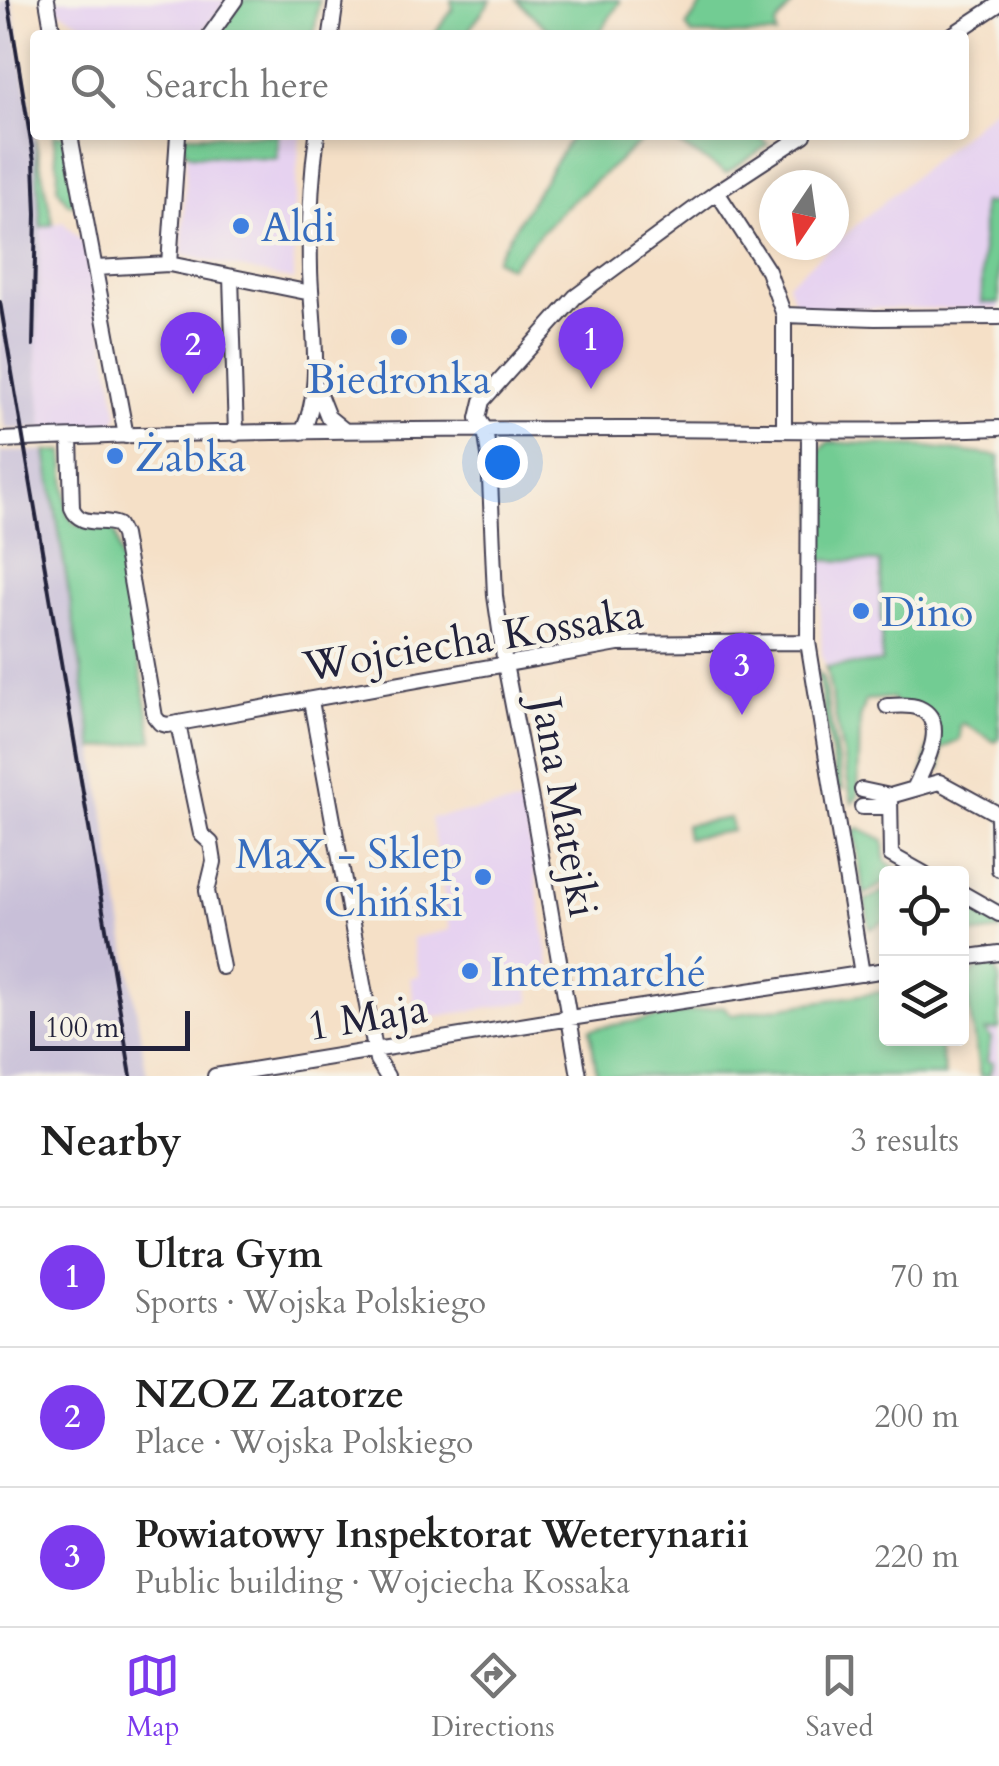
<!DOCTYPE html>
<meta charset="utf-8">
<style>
:root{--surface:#fff;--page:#f6f6f6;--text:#222;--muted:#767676;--line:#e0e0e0;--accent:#7c3aed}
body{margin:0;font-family:Cardo,serif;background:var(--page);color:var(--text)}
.controls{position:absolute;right:30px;bottom:30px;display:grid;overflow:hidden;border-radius:10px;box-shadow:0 5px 15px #0003}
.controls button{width:90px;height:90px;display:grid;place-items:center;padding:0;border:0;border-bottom:2px solid var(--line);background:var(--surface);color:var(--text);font:50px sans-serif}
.compass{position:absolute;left:759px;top:170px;width:90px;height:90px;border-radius:50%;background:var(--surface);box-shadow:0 5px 15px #0003;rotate:193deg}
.scale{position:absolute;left:30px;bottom:25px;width:160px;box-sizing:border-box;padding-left:10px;border:5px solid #22223b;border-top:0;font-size:28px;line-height:35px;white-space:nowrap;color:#22223b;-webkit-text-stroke:8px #f7f3e8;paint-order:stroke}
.you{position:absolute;left:502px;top:462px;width:35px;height:35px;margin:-25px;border:8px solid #fff;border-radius:50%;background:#1a73e8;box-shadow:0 0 0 15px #1a73e833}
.badge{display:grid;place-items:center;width:65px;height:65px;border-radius:50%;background:var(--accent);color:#fff;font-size:32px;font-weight:700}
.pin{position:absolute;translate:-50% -82px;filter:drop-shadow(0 2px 5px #0008)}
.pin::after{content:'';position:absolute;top:52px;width:35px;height:30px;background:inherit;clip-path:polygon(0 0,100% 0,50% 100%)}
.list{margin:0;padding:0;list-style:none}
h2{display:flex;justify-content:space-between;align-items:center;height:130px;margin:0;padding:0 40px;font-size:42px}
h2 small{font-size:32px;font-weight:400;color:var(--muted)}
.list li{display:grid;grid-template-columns:65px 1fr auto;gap:30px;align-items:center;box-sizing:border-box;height:140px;padding:0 40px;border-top:2px solid var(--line)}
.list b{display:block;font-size:38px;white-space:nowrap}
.list p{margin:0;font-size:32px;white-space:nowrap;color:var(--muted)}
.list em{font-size:32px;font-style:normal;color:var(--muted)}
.icon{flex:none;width:55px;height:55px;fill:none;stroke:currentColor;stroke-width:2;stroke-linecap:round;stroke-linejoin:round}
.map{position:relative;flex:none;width:999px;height:1076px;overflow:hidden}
.search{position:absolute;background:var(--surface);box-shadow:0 5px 15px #0003;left:30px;right:30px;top:30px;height:110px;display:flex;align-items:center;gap:25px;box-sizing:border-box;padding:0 35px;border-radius:10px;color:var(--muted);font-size:38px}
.sheet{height:550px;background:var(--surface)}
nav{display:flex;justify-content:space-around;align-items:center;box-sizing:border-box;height:140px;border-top:2px solid var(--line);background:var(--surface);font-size:28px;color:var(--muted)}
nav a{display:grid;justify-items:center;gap:5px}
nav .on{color:var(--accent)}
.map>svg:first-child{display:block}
.built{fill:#e6d2f0}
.industrial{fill:#c8bfd8}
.green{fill:#72cc93;stroke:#4a7767;stroke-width:2.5}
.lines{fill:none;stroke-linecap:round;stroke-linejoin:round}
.minor-casing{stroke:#423e50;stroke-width:18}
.minor{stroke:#fff;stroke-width:14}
.rail{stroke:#22223b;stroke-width:4}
.shop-dot{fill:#3f7fe0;stroke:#f7f3e8;stroke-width:4}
.labels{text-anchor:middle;stroke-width:9;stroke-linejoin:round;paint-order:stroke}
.shop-label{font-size:42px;fill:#366cbe;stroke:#f7f3e8;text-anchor:start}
.street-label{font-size:42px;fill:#22223b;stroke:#f7f3e8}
</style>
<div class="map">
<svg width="999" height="1076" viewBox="0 0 999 1076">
<rect width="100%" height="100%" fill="#f7f3e8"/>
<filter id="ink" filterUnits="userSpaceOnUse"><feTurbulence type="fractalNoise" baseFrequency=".01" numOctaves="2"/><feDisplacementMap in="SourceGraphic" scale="20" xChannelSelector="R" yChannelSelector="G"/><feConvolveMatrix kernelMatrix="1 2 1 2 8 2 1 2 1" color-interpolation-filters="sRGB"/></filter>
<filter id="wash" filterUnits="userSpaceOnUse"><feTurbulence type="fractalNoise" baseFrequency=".0048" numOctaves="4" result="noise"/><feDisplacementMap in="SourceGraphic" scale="40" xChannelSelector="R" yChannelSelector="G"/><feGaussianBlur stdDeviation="2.25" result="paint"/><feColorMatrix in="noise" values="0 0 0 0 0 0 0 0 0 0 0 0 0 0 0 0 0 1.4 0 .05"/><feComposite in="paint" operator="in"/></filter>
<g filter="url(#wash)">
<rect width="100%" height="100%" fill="#f5e0c7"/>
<!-- built -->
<path class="built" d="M55,0H227L201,35H104L57,9Z
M999,104V309L796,308L788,283Z
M279,135H300L293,218L294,280L182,255L187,154L277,159Z
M63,222L88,248L118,414L111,428L43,429L37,364L41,227Z
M819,562H880L882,665L826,667L822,655Z
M524,803L550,970L544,971L545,979L528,982L531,1001L417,1020L410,978L419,976L412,938L450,930L431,818Z
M999,1029V1076H980L973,1032Z"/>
<!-- industrial -->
<path class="industrial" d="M0,0H12L35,139L41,227L37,364L43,429H5L0,401Z
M46,451L80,663L147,1076H0V452Z"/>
<!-- green -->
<path class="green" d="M243,0H319L314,35H219Z
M451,0H491L465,35H433L453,9Z
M517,0H619L620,2L600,32L588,35H563L545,27Z
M705,0H796L776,25V35H692L686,27Z
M53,135H65L76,202L73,205L68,204L57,187L58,170Z
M184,135H278L277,159L191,155L184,150Z
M572,135H648L563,209L509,267L495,259Z
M664,135H759L768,145L726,173Z
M35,139L53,224L41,227Z
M982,203H999V303H982Z
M828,442L927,447L999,456V739L995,742L963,723L960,726V739L941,750V769L922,778L934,721L894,702L892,698L866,700L860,719L858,797L852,803L826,667L882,662L880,562L816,560L817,453Z
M46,451H64L67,513L75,524L94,528L111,527L116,535L153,740L94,749Z
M817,671L823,678L843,789H837Z
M730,818L732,831L687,838L685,825Z
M859,828L884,840L885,861L903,873L886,874V882L864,895L854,830Z
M886,890V920L870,929L865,901Z
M962,905L967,907L974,905L999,919V931L962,936Z
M995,964L999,981V1029L985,1031L991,1038L987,1061L993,1063L989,1076H980L964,977L972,975L974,971Z
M886,991V1038L939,1039L945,1076H597L590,1029L723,1006L732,1015Z"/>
</g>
<g filter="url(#ink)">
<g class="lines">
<!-- minor casing -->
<g class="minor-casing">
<path id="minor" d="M47,0L53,35
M210,35L235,0
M331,35L336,0
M952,35L999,4
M70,135L126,436
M178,135L169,264L311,293
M717,192L768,271L784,315V428
M96,268L169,264
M231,277L236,434
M784,315L875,318L999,317
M315,384L328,417L344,430
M809,429L808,642L862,974
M302,432C325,388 311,317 310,269C309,224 311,179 317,135
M70,438L72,508C80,528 102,518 118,525L123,535L155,717L160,723L167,725L618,644L808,642
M0,440C209,431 419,429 628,429C752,429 876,433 999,428
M311,701L377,1060L387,1076
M887,706C897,706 910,704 919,708C951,722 923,769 914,789
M178,724L201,834L211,843L214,862L207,891L222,967
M862,790L890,796L939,782L994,812L998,815L999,869
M890,796L891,855L925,874
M862,807H890
M962,893L999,914
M962,958L999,953
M215,1076L570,1018L886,970
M579,1076L535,821L505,664L495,596L489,456L485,429L478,418L482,401L575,297L717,192L804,135"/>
</g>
<!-- minor -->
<use href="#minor" class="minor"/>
<!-- rail -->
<path class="rail" d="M8,0L34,161L36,214L33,345
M0,302L131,1076"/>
</g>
</g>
<!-- markers -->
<g class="shop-dot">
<circle cx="241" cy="226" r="10"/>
<circle cx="399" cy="337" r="10"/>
<circle cx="115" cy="456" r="10"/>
<circle cx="861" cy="611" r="10"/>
<circle cx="483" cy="877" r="10"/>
<circle cx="470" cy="971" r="10"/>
</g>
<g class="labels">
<!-- shop labels -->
<g class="shop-label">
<text x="261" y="241">Aldi</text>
<text x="399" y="393" text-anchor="middle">Biedronka</text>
<text x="135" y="471">Żabka</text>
<text x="881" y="626">Dino</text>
<text x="463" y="868" text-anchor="end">MaX - Sklep<tspan x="463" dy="48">Chiński</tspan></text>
<text x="490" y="986">Intermarché</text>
</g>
<!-- street labels -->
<g class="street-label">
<text transform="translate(473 639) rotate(-9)" y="15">Wojciecha Kossaka</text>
<text transform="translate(566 807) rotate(80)" y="15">Jana Matejki</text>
<text transform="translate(367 1016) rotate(-9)" y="15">1 Maja</text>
</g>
</g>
</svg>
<div class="controls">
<button><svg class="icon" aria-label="locate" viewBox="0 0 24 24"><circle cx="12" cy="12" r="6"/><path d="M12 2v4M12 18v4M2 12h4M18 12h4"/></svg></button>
<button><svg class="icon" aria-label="layers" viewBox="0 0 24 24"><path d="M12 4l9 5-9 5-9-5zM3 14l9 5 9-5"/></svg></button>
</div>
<svg class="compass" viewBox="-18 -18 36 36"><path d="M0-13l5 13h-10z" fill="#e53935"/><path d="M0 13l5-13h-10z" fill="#767676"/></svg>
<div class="scale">100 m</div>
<div class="you"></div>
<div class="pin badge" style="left:591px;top:389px">1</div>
<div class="pin badge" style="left:193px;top:394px">2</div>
<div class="pin badge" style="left:742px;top:715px">3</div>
<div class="search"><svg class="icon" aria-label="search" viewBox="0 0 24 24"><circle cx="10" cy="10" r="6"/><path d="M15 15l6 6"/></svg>Search here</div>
</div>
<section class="sheet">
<h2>Nearby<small>3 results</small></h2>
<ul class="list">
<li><span class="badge">1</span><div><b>Ultra Gym</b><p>Sports · Wojska Polskiego</p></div><em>70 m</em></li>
<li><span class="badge">2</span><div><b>NZOZ Zatorze</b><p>Place · Wojska Polskiego</p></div><em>200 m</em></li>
<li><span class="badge">3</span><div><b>Powiatowy Inspektorat Weterynarii</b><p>Public building · Wojciecha Kossaka</p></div><em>220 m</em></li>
</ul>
</section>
<nav>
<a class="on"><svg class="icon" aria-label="map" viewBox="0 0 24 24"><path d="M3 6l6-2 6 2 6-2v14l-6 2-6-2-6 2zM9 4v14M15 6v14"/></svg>Map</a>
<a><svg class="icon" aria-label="directions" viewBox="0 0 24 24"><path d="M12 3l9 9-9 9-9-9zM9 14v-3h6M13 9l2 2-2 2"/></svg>Directions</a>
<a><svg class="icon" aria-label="saved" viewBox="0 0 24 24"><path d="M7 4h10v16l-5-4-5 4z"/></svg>Saved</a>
</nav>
